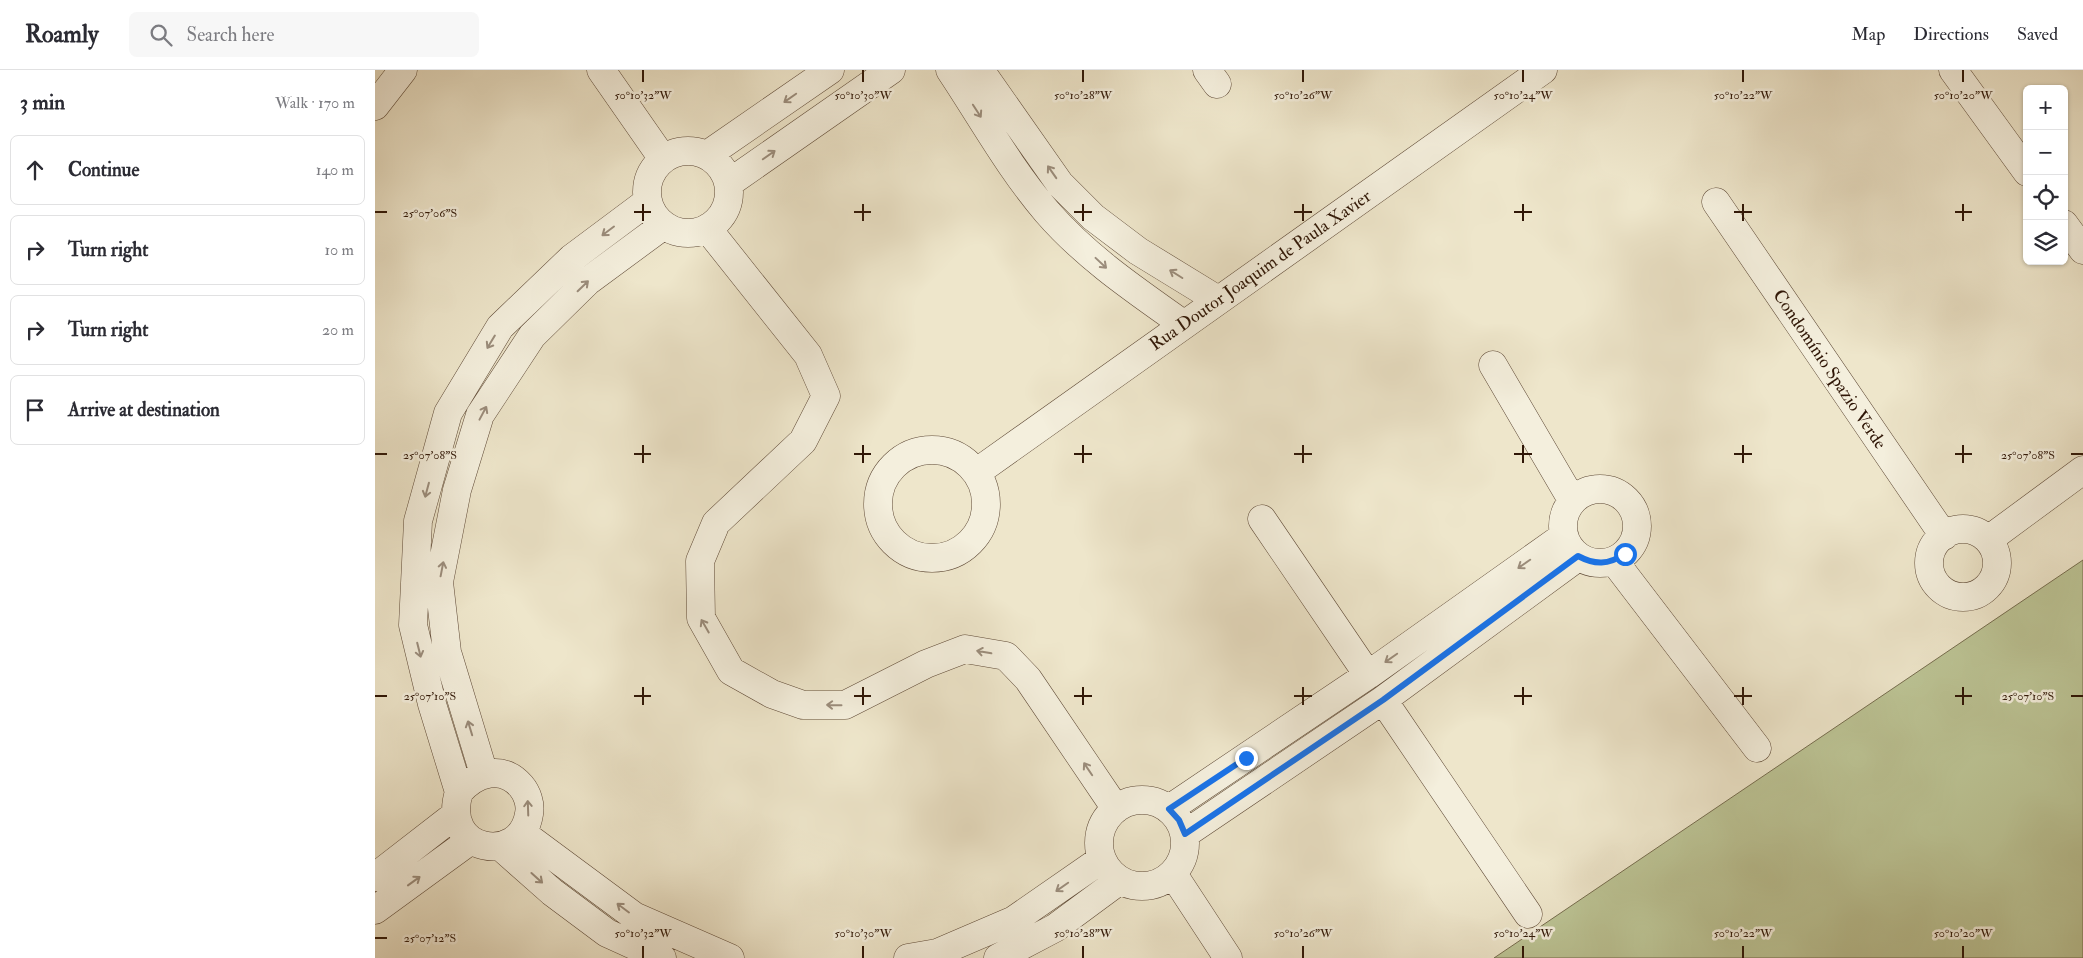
<!DOCTYPE html>
<meta charset="utf-8">
<style>
:root{--surface:#fff;--page:#f7f7f7;--text:#2b2b33;--muted:#7c7c81;--line:#e1e1e2}
body{margin:0;font-family:"IM FELL Double Pica",serif;background:var(--page);color:var(--text)}
.controls{position:absolute;right:15px;top:15px;display:grid;overflow:hidden;border-radius:8px;box-shadow:0 1px 4px #0004}
.controls button{width:45px;height:45px;display:grid;place-items:center;padding:0;border:0;border-bottom:1px solid var(--line);background:var(--surface);color:var(--text);font:25px sans-serif}
.stop{position:absolute;width:15px;height:15px;margin:-11px;border:4px solid #1a73e8;border-radius:50%;background:#fff}
.stop.end{background:#1a73e8;border-color:#fff;box-shadow:0 1px 5px #0008}
.list{margin:0;padding:0;list-style:none}
h2{display:flex;justify-content:space-between;align-items:center;height:65px;margin:0;padding:0 20px;font-size:21px}
h2 small{font-size:16px;font-weight:400;color:var(--muted)}
.list li{display:grid;grid-template-columns:32px 1fr auto;gap:15px;align-items:center;box-sizing:border-box;height:70px;margin:0 10px 10px;padding:0 10px;border:1px solid var(--line);border-radius:8px}
.list b{display:block;font-size:19px;white-space:nowrap}
.list em{font-size:16px;font-style:normal;color:var(--muted)}
.icon{flex:none;width:28px;height:28px;fill:none;stroke:currentColor;stroke-width:2;stroke-linecap:round;stroke-linejoin:round}
.map{position:relative;flex:none;width:1708px;height:888px;overflow:hidden}
header{display:flex;align-items:center;gap:30px;box-sizing:border-box;height:70px;padding:0 25px;background:var(--surface);border-bottom:1px solid var(--line)}
header strong{font-size:24px}
nav{display:flex;gap:28px;margin-inline-start:auto;font-size:18px}
.search{width:350px;height:45px;background:var(--page);display:flex;align-items:center;gap:12px;box-sizing:border-box;padding:0 18px;border-radius:8px;color:var(--muted);font-size:19px}
main{display:flex}
aside{flex:1;background:var(--surface)}
.map>svg:first-child{display:block}
.green{fill:#bcc495;stroke:#766d4e}
.lines{fill:none;stroke-linecap:round;stroke-linejoin:round}
.minor-casing{stroke:#5f4a37;stroke-width:29}
.tertiary-casing{stroke:#5f4a37;stroke-width:29}
.minor{stroke:#f4efdd;stroke-width:28}
.tertiary{stroke:#f4efdd;stroke-width:28}
.oneway{stroke:#9b8d7c}
.route{stroke:#1a73e8;stroke-width:6}
.ticks{fill:none;stroke:#2f1606;stroke-width:2}
.labels{text-anchor:middle;stroke-width:5;stroke-linejoin:round;paint-order:stroke}
.street-label{font-size:18px;fill:#2f1606;stroke:#f4efdd}
.ticks-label{font-size:12px;text-anchor:middle;fill:#2f1606;stroke:#f4efdd;stroke-width:5;stroke-linejoin:round;paint-order:stroke}
</style>
<header>
<strong>Roamly</strong>
<div class="search"><svg class="icon" aria-label="search" viewBox="0 0 24 24"><circle cx="10" cy="10" r="6"/><path d="M15 15l6 6"/></svg>Search here</div>
<nav><a>Map</a><a>Directions</a><a>Saved</a></nav>
</header>
<main>
<aside>
<h2>3 min<small>Walk · 170 m</small></h2>
<ul class="list">
<li><svg class="icon" aria-label="ahead" viewBox="0 0 24 24"><path d="M12 20V5M6 11l6-6 6 6"/></svg><div><b>Continue</b></div><em>140 m</em></li>
<li><svg class="icon" aria-label="right" viewBox="0 0 24 24"><path d="M7 20v-9h11M14 6l5 5-5 5"/></svg><div><b>Turn right</b></div><em>10 m</em></li>
<li><svg class="icon" aria-label="right" viewBox="0 0 24 24"><path d="M7 20v-9h11M14 6l5 5-5 5"/></svg><div><b>Turn right</b></div><em>20 m</em></li>
<li><svg class="icon" aria-label="arrive" viewBox="0 0 24 24"><path d="M6 21V4h12l-3 4 3 4H6"/></svg><div><b>Arrive at destination</b></div></li>
</ul>
</aside>
<div class="map">
<svg width="1708" height="888" viewBox="0 0 1708 888">
<rect width="100%" height="100%" fill="#eee6cb"/>
<filter id="stains"><feTurbulence type="fractalNoise" baseFrequency=".004" numOctaves="4"/><feColorMatrix values="0 0 0 0 .2 0 0 0 0 .09 0 0 0 0 .02 0 0 0 .5 -.17"/></filter>
<radialGradient id="worn" r=".72"><stop offset=".6" stop-color="#630" stop-opacity="0"/><stop offset="1" stop-color="#630" stop-opacity=".3"/></radialGradient>
<!-- green -->
<path class="green" d="M1708,490V888H1119Z"/>
<g class="lines">
<!-- minor casing -->
<g class="minor-casing">
<path id="minor" d="M226,0L288,89
M575,0C607,48 635,99 672,142C711,187 760,220 808,254
M605,0L685,114L718,147L763,181L843,230
M832,0L842,14
M1578,0L1652,102
M0,36L28,0
M272 122a41 41 0 1 1 82 0a41 41 0 1 1-82 0Z
M332,85L455,0
M354,113L516,0
M1341,132L1569,466
M1689,154L1708,180
M332,158L433,285L451,326L428,371L341,453L325,491L326,548L356,601L397,624L428,635H470L551,594L590,579L631,586L653,609L741,739
M1118,295L1197,430
M1188 456a37 37 0 1 1 74 0a37 37 0 1 1-74 0Z
M887,449L993,605
M1554 493a34 34 0 1 1 68 0a34 34 0 1 1-68 0Z
M1613,470L1708,400
M1239,491L1382,678
M1008,630L1153,844
M109,704L72,582L64,512L82,420L105,345L157,266L213,211L289,155
M84,722C100,703 127,694 146,716C152,723 156,734 154,744C146,796 65,783 84,722L57,634L38,555L43,451L73,343L125,257L197,188L272,132
M724 773a43 43 0 1 1 86 0a43 43 0 1 1-86 0Z
M794,739L993,605L1189,466
M147,763L259,846L355,888
M810,764L1008,630L1203,487
M125,776L177,822L232,863L287,888
M798,804L853,888
M0,807L80,745
M0,840L96,770
M533,888L562,883L639,850L727,789
M623,888L680,858L745,810"/>
</g>
<!-- tertiary casing -->
<g class="tertiary-casing">
<path id="tertiary" d="M503 434a54 54 0 1 1 108 0a54 54 0 1 1-108 0Z
M602,402L1168,0"/>
</g>
<!-- minor -->
<use href="#minor" class="minor"/>
<!-- tertiary -->
<use href="#tertiary" class="tertiary"/>
</g>
<!-- one-way arrows -->
<defs><path id="oneway-shaft" d="M-6 0H5M1.5-3L5.5 0L1.5 3" fill="none" stroke-width="1.6" stroke-linecap="round" stroke-linejoin="round" transform="scale(1.25)"/></defs>
<g class="oneway">
<use href="#oneway-shaft" transform="translate(415 28) rotate(145)"/>
<use href="#oneway-shaft" transform="translate(602 41) rotate(57)"/>
<use href="#oneway-shaft" transform="translate(394 85) rotate(-35)"/>
<use href="#oneway-shaft" transform="translate(677 102) rotate(-125)"/>
<use href="#oneway-shaft" transform="translate(233 161) rotate(143)"/>
<use href="#oneway-shaft" transform="translate(726 193) rotate(43)"/>
<use href="#oneway-shaft" transform="translate(801 204) rotate(-148)"/>
<use href="#oneway-shaft" transform="translate(208 216) rotate(-44)"/>
<use href="#oneway-shaft" transform="translate(116 272) rotate(121)"/>
<use href="#oneway-shaft" transform="translate(108 343) rotate(-62)"/>
<use href="#oneway-shaft" transform="translate(52 420) rotate(105)"/>
<use href="#oneway-shaft" transform="translate(1149 494) rotate(145)"/>
<use href="#oneway-shaft" transform="translate(67 499) rotate(-79)"/>
<use href="#oneway-shaft" transform="translate(330 556) rotate(-120)"/>
<use href="#oneway-shaft" transform="translate(44 580) rotate(76)"/>
<use href="#oneway-shaft" transform="translate(609 582) rotate(-170)"/>
<use href="#oneway-shaft" transform="translate(1016 588) rotate(145)"/>
<use href="#oneway-shaft" transform="translate(459 635) rotate(-179)"/>
<use href="#oneway-shaft" transform="translate(95 658) rotate(-107)"/>
<use href="#oneway-shaft" transform="translate(713 699) rotate(-124)"/>
<use href="#oneway-shaft" transform="translate(153 738) rotate(-92)"/>
<use href="#oneway-shaft" transform="translate(162 808) rotate(42)"/>
<use href="#oneway-shaft" transform="translate(39 811) rotate(-36)"/>
<use href="#oneway-shaft" transform="translate(687 817) rotate(145)"/>
<use href="#oneway-shaft" transform="translate(248 838) rotate(-143)"/>
</g>
<g class="lines">
<!-- route -->
<path class="route" d="M871,688L794,739L804,750L810,764L1008,630L1203,486C1220,495 1233,495 1250,484"/>
</g>
<!-- ticks -->
<path class="ticks" d="M268,0V12M488,0V12M708,0V12M928,0V12M1148,0V12M1368,0V12M1588,0V12M268,134V151M488,134V151M708,134V151M928,134V151M1148,134V151M1368,134V151M1588,134V151M0,142H12M259,142H276M479,142H496M699,142H717M919,142H937M1139,142H1157M1359,142H1377M1580,142H1597M268,375V393M488,375V393M708,375V393M928,375V393M1148,375V393M1368,375V393M1588,375V393M0,384H12M259,384H276M479,384H496M699,384H717M919,384H937M1139,384H1157M1359,384H1377M1580,384H1597M1696,384H1708M268,617V635M488,617V635M708,617V635M928,617V635M1148,617V635M1368,617V635M1588,617V635M0,626H12M259,626H276M479,626H496M699,626H717M919,626H937M1139,626H1157M1359,626H1377M1580,626H1597M1696,626H1708M0,868H12M268,876V888M488,876V888M708,876V888M928,876V888M1148,876V888M1368,876V888M1588,876V888"/>
<g class="labels">
<!-- street labels -->
<g class="street-label">
<text transform="translate(885 200) rotate(-35)" y="6">Rua Doutor Joaquim de Paula Xavier</text>
<text transform="translate(1455 299) rotate(56)" y="6">Condomínio Spazio Verde</text>
</g>
</g>
<g class="ticks-label">
<text x="268" y="29">50°10'32"W</text>
<text x="488" y="29">50°10'30"W</text>
<text x="708" y="29">50°10'28"W</text>
<text x="928" y="29">50°10'26"W</text>
<text x="1148" y="29">50°10'24"W</text>
<text x="1368" y="29">50°10'22"W</text>
<text x="1588" y="29">50°10'20"W</text>
<text x="55" y="147">25°07'06"S</text>
<text x="55" y="389">25°07'08"S</text>
<text x="1653" y="389">25°07'08"S</text>
<text x="55" y="630">25°07'10"S</text>
<text x="1653" y="630">25°07'10"S</text>
<text x="268" y="867">50°10'32"W</text>
<text x="488" y="867">50°10'30"W</text>
<text x="708" y="867">50°10'28"W</text>
<text x="928" y="867">50°10'26"W</text>
<text x="1148" y="867">50°10'24"W</text>
<text x="1368" y="867">50°10'22"W</text>
<text x="1588" y="867">50°10'20"W</text>
<text x="55" y="872">25°07'12"S</text>
</g>
<rect width="100%" height="100%" filter="url(#stains)"/>
<rect width="100%" height="100%" fill="url(#worn)"/>
</svg>
<div class="controls">
<button>+</button>
<button>−</button>
<button><svg class="icon" aria-label="locate" viewBox="0 0 24 24"><circle cx="12" cy="12" r="6"/><path d="M12 2v4M12 18v4M2 12h4M18 12h4"/></svg></button>
<button><svg class="icon" aria-label="layers" viewBox="0 0 24 24"><path d="M12 4l9 5-9 5-9-5zM3 14l9 5 9-5"/></svg></button>
</div>
<div class="stop" style="left:1250px;top:484px"></div>
<div class="stop end" style="left:871px;top:688px"></div>
</div>
</main>
